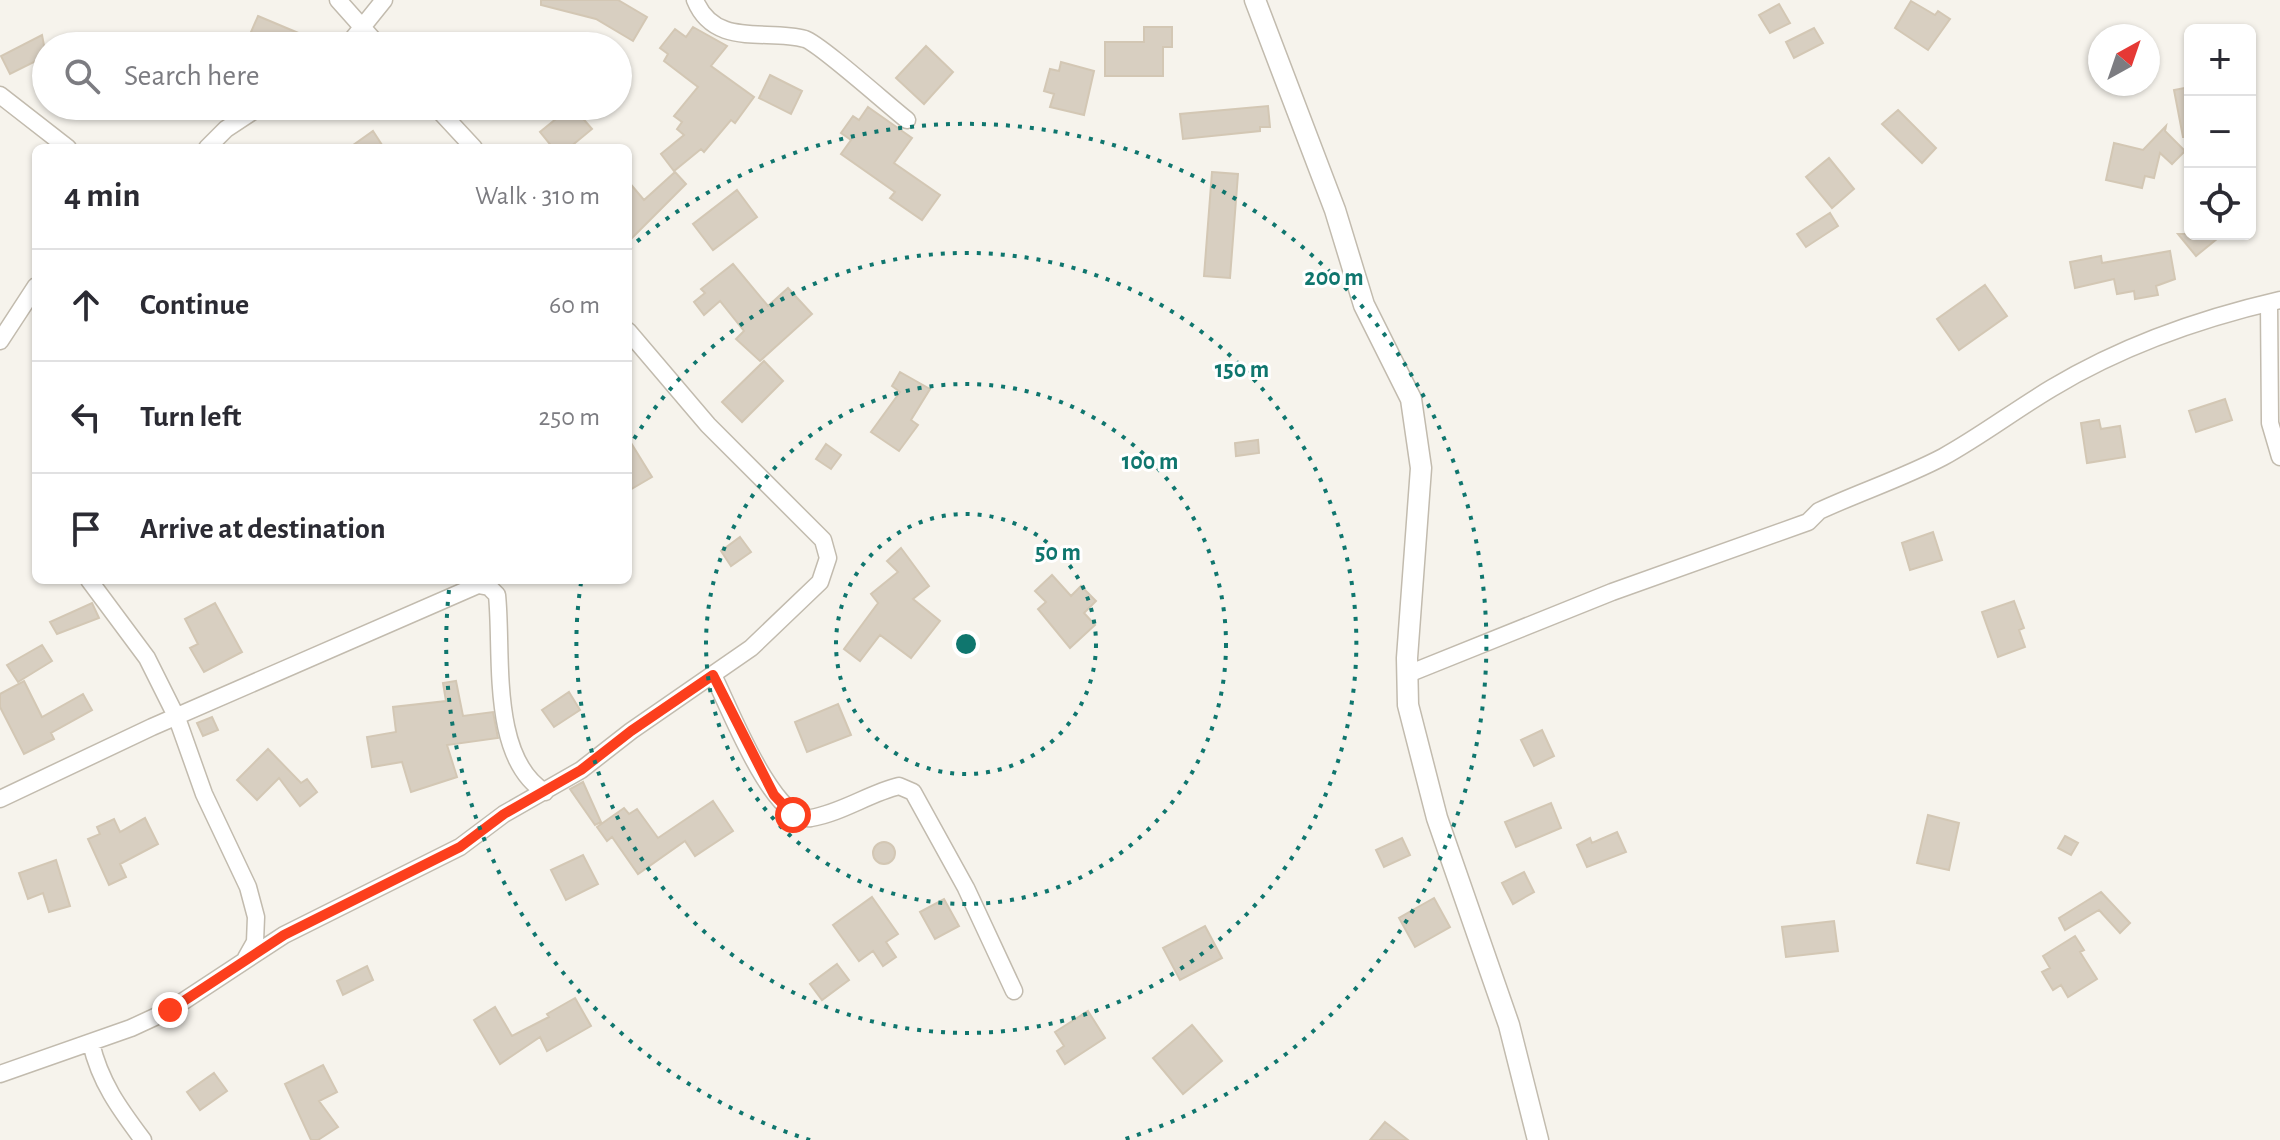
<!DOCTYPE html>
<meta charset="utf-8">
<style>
:root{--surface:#fff;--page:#f7f7f7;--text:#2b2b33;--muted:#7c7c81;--line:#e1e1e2}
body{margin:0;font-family:"Alegreya Sans",sans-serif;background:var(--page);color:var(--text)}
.controls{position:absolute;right:24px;top:24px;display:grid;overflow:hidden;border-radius:12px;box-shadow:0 2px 6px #0004}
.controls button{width:72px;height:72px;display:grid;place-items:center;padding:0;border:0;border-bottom:2px solid var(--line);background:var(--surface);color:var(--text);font:40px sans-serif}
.compass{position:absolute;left:2088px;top:24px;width:72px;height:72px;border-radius:50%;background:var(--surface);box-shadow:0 2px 6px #0004;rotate:40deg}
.stop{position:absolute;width:24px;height:24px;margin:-18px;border:6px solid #fc3f1d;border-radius:50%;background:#fff}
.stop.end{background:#fc3f1d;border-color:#fff;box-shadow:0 2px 8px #0008}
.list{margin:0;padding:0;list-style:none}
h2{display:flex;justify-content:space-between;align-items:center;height:104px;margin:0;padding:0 32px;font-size:34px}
h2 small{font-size:26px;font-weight:400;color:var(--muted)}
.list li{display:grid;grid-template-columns:52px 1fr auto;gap:24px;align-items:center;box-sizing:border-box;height:112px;padding:0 32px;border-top:2px solid var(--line)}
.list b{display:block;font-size:30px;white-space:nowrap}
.list em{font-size:26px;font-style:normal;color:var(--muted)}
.icon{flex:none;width:44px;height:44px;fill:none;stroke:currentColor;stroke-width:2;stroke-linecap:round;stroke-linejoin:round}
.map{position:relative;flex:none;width:2280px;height:1140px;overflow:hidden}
.search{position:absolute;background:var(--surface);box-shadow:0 2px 6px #0004;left:32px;top:32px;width:600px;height:88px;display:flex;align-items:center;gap:20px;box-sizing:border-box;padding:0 28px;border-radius:44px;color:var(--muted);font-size:30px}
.panel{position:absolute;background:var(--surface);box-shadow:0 2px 6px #0004;left:32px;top:144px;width:600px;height:440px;border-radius:12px}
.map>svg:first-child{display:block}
.building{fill:#d8cfc1;stroke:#d3c7b4;stroke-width:2}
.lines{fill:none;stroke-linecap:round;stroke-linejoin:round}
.minor-casing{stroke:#c2bbae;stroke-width:19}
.tertiary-casing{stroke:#c2bbae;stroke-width:23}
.minor{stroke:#fff;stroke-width:16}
.tertiary{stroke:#fff;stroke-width:20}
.route{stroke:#fc3f1d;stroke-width:10}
.ring{fill:none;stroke:#0f766e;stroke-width:4;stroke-dasharray:4 8}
.centre{fill:#0f766e;stroke:#fff;stroke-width:4}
.ring-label{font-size:24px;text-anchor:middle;font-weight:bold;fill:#0f766e;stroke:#fff;stroke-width:6;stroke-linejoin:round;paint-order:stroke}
</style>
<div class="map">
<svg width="2280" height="1140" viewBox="0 0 2280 1140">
<rect width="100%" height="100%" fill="#f6f3ec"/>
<!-- building -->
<path class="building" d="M541,0H618L647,17L633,41L596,19L541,5Z
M1911,1L1935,15L1938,11L1950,19L1928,50L1895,28Z
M1779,4L1790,23L1770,33L1759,15Z
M258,16L327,45V46H264L248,39Z
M693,27L727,46L711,66L754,97L735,123L731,120L704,152L701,149L674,171L661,154L684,135L677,129L682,122L674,116L698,87L664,61L668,54L660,48L675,29L686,37Z
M1144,27H1172V47H1163V76H1105V42H1144Z
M1814,28L1823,43L1794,58L1786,42Z
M42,35L46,56L10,74L1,56Z
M926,46L953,72L924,104L896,78Z
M1061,62L1094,71L1084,115L1050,107L1054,94L1044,91L1050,69L1059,71Z
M770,75L802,91L791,114L759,98Z
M2190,87V137H2183L2174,90Z
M572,106L592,129L569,148H553L540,132Z
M1268,106L1270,127H1260V131L1183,139L1180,114Z
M868,107L912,138L894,163L940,195L922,220L890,198L895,192L841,154L851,140L841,133L853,116L859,120Z
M1898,110L1936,148L1922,163L1882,124Z
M2166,126L2165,131L2185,151L2172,164L2160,153L2154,178L2145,176L2142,188L2106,180L2114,143L2143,150Z
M373,131L384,148H349Z
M1829,158L1854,189L1832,208L1806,177Z
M675,172L686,184L628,242V181L644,200Z
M1212,172L1238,174L1230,278L1204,276Z
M737,190L757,217L713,250L693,224Z
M1830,213L1838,226L1806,247L1797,234Z
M2178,234H2223L2196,256Z
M2170,251L2175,279L2156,286L2158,295L2135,299L2134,291L2117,294L2114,279L2075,288L2070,262L2101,256L2102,263Z
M733,264L768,306L788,288L812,314L760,361L736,339L744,331L720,301L704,315L694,302L705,293L701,289Z
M1985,285L2007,316L1959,350L1937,319Z
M764,361L783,381L742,422L722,402Z
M900,372L930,389L911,420L918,425L899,451L871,432L900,392L892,386Z
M2225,399L2232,420L2196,432L2189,411Z
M2099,420L2101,429L2120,426L2125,457L2087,463L2081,423Z
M628,438L652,477L628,491Z
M1258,440L1259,453L1236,456L1235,443Z
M826,444L841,455L831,469L816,459Z
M1933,532L1942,560L1910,570L1902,543Z
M740,537L751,552L731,566L721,551Z
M901,548L929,586L913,599L940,621L911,658L880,635L860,661L844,649L878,603L871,594L898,572L887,561Z
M1052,575L1071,596L1081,586L1096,601L1084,613L1095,625L1070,648L1038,609L1046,602L1035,591Z
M2014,601L2024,628L2019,630L2025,647L1998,657L1982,612Z
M92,603L99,618L57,634L50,622Z
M215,603L242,652L204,672L190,648L198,644L185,619Z
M42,645L52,661L18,682L7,665Z
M24,681L42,717L83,694L92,710L51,733L54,739L24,754L0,707V694Z
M456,681L463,716L493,712L498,738L447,745L457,777L411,792L402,762L372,767L367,737L396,732L393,707L446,701L443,683Z
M569,692L580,710L554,727L542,710Z
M838,704L851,735L807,752L795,722Z
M212,717L218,730L203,736L197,723Z
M1542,730L1554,756L1534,766L1521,740Z
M268,749L301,783L307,779L317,792L300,806L279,778L257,800L237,780Z
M583,782L601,822L595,825L570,789Z
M713,801L733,831L695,856L685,841L638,874L612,837L607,841L597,827L624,808L629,814L637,809L658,838Z
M1551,803L1561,828L1516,847L1505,822Z
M1928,815L1959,823L1949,870L1917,863Z
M145,818L158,844L120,864L126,877L109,885L88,839L100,834L97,827L114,819L120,832Z
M1617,832L1626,852L1587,867L1577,845L1590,838L1592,843Z
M2065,836L2078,843L2071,855L2058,848Z
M1402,838L1410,855L1384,867L1376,850Z
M873 853a11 11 0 1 1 22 0a11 11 0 1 1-22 0Z
M583,855L598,884L566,900L551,870Z
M56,860L70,906L49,912L43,893L28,899L19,873Z
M1524,872L1534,892L1513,904L1502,883Z
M2101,892L2130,923L2120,933L2099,910L2065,930L2059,918Z
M872,897L898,934L886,942L896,957L883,966L873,951L859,961L833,925Z
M1434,898L1450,927L1415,947L1399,918Z
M944,899L959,926L935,939L920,912Z
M1834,921L1838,951L1786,957L1782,927Z
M1205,926L1222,958L1180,980L1163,948Z
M2075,936L2084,950L2080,952L2097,979L2068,997L2061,985L2053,990L2042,972L2050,968L2043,956Z
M837,964L849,980L822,1000L810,984Z
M367,966L373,980L343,995L337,981Z
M575,998L591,1026L547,1051L540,1037L500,1064L474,1020L495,1007L512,1036L549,1017L547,1014Z
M1088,1011L1105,1038L1065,1064L1057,1051L1064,1046L1055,1032Z
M1192,1025L1222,1061L1183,1094L1153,1058Z
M323,1065L337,1092L319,1101L338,1127L318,1140H311L285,1084Z
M214,1073L227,1091L200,1110L187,1092Z
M1385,1122L1408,1140H1370Z"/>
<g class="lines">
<!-- minor casing -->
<g class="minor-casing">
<path id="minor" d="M338,0L379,46
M695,0C715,49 768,28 805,39C820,44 889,106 907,120
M347,46L384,0
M0,95L68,148
M435,106L474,148
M207,148L226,129L261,106
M2269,303L2270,423L2280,457
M0,341L36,286
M89,580L147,658L177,718L204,794L248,887L256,917L255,942L246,958
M1408,674L1612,592L1808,522L1819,511C1860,492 1903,478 1943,457C1981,436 2015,410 2052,388C2120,347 2202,318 2280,300
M713,675C729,706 773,823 811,818C841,813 870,793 899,786L913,792L966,888L1014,991
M0,799L152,727L478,585L489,587L497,595C503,651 489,758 545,792
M91,1043C100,1082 119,1108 143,1140
M0,1074L131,1028L170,1010L284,935L460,847L504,814L581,770L631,731L751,648L820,582L828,558L823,540L708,425L628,331"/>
</g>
<!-- tertiary casing -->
<g class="tertiary-casing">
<path id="tertiary" d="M1255,0L1335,210L1364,305L1411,399L1421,468L1407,658L1408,705L1437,818L1509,1025L1538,1140"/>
</g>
<!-- minor -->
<use href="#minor" class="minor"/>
<!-- tertiary -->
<use href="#tertiary" class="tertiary"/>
</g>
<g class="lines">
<!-- route -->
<path class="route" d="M170,1010L284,935L460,847L504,814L581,770L631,731L713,675L774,795L793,815"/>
</g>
<!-- distance rings -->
<g class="ring">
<circle cx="966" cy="644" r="130"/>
<circle cx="966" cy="644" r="260"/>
<path d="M628 449A390 390 0 1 1 581 583"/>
<path d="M810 1140A520 520 0 0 1 450 581M628 249A520 520 0 1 1 1122 1140"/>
</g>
<circle cx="966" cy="644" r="12" class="centre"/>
<g class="ring-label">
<text x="1334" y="285">200 m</text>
<text x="1242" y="377">150 m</text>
<text x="1150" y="469">100 m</text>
<text x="1058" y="560">50 m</text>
</g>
</svg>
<div class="controls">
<button>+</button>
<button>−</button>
<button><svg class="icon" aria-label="locate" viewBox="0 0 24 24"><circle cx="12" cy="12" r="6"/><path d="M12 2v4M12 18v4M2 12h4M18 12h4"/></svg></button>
</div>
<svg class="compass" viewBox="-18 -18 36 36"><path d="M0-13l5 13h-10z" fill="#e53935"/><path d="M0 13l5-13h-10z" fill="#7c7c81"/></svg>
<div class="stop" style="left:793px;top:815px"></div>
<div class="stop end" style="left:170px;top:1010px"></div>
<div class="search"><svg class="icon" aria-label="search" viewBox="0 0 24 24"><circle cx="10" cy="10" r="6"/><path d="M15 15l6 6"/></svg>Search here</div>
<section class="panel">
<h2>4 min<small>Walk · 310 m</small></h2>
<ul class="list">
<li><svg class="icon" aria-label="ahead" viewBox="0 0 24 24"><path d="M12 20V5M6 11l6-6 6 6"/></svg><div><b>Continue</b></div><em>60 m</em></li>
<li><svg class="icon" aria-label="left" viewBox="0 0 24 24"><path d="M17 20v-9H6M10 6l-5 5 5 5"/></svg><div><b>Turn left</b></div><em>250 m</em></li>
<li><svg class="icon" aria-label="arrive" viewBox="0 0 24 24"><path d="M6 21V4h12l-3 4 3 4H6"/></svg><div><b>Arrive at destination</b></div></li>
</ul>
</section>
</div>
